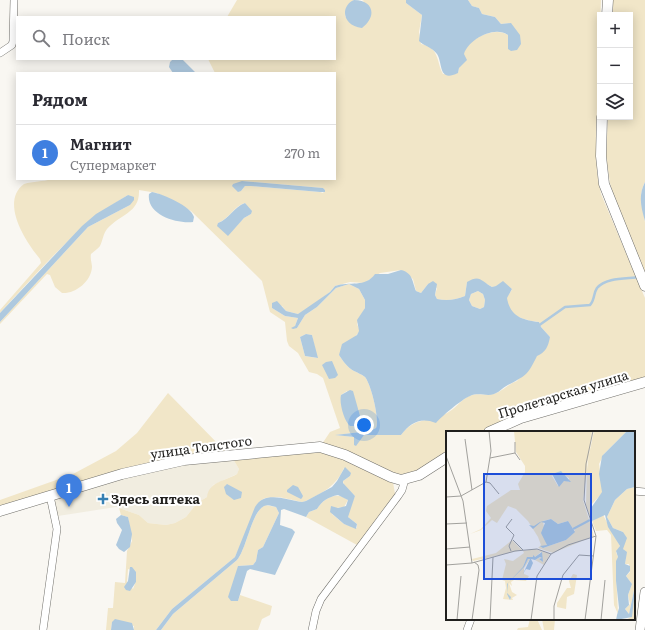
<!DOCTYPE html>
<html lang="ru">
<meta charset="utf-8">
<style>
:root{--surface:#fff;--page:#f2f2f3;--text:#2b2b33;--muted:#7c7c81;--line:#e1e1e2;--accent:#ea580c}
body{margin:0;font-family:Literata,serif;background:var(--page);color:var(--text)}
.controls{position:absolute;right:12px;top:12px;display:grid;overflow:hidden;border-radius:0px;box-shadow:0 2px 10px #0003}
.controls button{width:36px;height:36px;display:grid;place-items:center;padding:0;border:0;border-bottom:1px solid var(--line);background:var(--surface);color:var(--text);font:20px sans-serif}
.you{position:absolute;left:364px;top:425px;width:14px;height:14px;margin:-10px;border:3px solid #fff;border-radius:50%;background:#1a73e8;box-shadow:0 0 0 6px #1a73e833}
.badge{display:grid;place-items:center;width:26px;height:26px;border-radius:50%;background:var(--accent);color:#fff;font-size:13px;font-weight:700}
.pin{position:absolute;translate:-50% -33px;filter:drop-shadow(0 1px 2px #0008)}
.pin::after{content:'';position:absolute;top:21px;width:14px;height:12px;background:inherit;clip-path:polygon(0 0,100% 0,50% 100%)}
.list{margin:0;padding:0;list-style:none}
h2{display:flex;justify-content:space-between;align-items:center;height:52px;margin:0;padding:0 16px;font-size:17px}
h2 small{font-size:13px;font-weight:400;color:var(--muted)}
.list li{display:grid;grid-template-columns:26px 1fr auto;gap:12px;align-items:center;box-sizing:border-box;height:56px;padding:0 16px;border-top:1px solid var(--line)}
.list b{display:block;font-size:15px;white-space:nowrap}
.list p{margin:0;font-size:13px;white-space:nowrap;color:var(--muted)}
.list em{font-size:13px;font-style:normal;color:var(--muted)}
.icon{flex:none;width:22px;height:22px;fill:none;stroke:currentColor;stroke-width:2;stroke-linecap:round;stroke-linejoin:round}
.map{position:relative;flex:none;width:645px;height:630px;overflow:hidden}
.search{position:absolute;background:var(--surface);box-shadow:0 2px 10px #0003;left:16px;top:16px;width:320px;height:44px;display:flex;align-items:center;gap:10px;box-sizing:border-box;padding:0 14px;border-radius:0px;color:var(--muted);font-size:15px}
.panel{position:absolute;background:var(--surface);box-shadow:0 2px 10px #0003;left:16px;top:72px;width:320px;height:108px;border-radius:0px}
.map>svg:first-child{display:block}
.built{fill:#f1ede0}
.green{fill:#f1e6c8;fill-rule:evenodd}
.water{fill:#aec9df;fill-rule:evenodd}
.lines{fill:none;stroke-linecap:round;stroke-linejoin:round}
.stream{stroke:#aec9df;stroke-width:2.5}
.minor-casing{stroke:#706f6a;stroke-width:8}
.tertiary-casing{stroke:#706f6a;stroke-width:10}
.secondary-casing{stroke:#706f6a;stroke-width:11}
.minor{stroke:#fff;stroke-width:7}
.tertiary{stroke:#fff;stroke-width:9}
.secondary{stroke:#fff;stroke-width:10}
.poi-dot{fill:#3680b3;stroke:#fff;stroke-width:1.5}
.labels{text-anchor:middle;stroke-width:4;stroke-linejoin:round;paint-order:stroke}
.street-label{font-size:13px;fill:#201f1d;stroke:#fff}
.poi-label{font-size:13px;font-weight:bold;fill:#201f1d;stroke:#fff;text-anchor:start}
.inset-river{fill:none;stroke:#aec9df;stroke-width:2}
.inset-road{fill:none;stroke:#a2a19d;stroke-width:1}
.view{fill:#1d4ed8;fill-opacity:0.15;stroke:#1d4ed8;stroke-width:2}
.inset-edge{fill:none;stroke:#201f1d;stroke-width:2}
</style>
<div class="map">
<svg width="645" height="630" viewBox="0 0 645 630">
<rect width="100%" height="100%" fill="#f9f7f2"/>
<!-- built -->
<path class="built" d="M233,459L239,469L237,474L213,485L207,497L197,503L186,517L175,523L166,525L148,523L139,515L116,507L58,516L53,498L171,466Z"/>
<!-- green -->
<path class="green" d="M237,0H354L347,7L345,17L364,1L362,0H406V3L422,15L419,32L421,44C440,48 436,61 443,74L458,73C459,67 464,51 467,46C475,36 497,27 508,35V49L511,23L501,24L495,17L482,14L479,8L472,6L468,0H601L596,135L597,173L601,194L645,298V378L498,424L484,432H447V453C431,464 416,477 396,474L322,444L330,432L340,428L323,378L317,374L309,372L298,353L289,346L287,341L285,322L270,312L262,281L191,211L157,193L139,190C140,213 120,214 107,229C103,234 103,240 100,246C98,249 94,251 91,254C90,259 92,263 92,267C91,282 75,294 62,293L55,287L50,275L47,274L0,324V322L11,310L88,227L130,205L128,195C77,225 40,270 0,313V310L41,263L40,259C25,241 0,202 24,184C33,181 43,182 51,179H335V73H215L208,59H335V17H227ZM242,181L323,188L325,190L323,193L320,192L251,186H245L241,191ZM245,203L251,214L244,218L228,235L218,223C229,219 234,206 245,203ZM401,270L413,279L416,291L421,293L428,284L437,288L435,295L437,299C447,301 455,300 465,296L467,282L487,284L492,287L506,285L512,289C511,292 508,295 507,297C501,315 528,321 539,322L541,327L550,337L517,381C508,384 502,392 493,394C485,396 478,392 469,396C461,400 455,409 447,413C429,423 415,416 401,435H364L355,440L354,437L336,435L370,431L376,428C380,420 371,384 365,377C361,374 358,373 354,371C347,367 343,361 339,355L360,331L357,324L365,308V300L359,289L349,284L336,288L317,307L305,315L297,328L295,326L298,318L285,316L272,308L282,306L286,311L298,314L302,313L330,292L335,286L350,282L364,283L380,273ZM306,334L312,335L317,358L305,356L300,337ZM347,391L359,426L342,405L341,395Z
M613,0H645V182C637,198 643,206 645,222C645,239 645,256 645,273L614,199L610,183L606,156L608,117H630V15H613Z
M478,291L483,294L485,300L484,307L480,309L472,306L469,300L471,294Z
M168,393L227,453L0,508V500L73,474L116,451L137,433Z
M317,451L334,454L393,482L395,494L357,545L306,517L309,512L317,509C323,499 337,490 348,500L344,507L336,508L332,514L344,524L357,528V524L348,517V511L355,496L344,486L343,481L350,476L344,468C337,485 323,493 306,501L302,502L279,497L265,498L260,501L235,557L172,609L156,630H134V626L112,622L111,630H106L108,608H113L115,582L125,583L127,551L132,541L128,517L121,515L119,508L139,515L148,523L166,525L175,523L186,517L197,503L207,497C209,481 226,481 237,474L239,469L233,459ZM128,569L136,572V581L133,589L127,582Z
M265,505L276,507L279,513L263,547L258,550L256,561L253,565L238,566V601L240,595L272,606L270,615L262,619L258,630H161L173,614L237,560C248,546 250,514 265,505Z
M530,619H537L542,630H517L518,628L528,627Z
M542,619H555L554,630H544Z"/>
<!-- water -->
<path class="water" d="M354,0C374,0 377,17 362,28C342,26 340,6 354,0Z
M406,0H468L472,6L479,8L482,14L495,17L501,24L511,23L520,35L521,44L517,50L511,51L508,49V35C494,25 468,40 464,54L467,60L459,68L458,73C438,83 443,63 437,54C432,47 424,46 419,41L422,15L406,3Z
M173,59H182L196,73H173L169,67L170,62Z
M242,181L323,188L325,190V192H320L251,186H245L241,191L238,192L232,186L233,184Z
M645,182V221C641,207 638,196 645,182Z
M152,192C163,194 191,206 194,217L193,222C177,224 146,215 149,194Z
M128,195L134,197V200L130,205L88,227L0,322V313L82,226L96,214Z
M245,203L252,211L251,214L244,218L228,236L217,226L218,223C229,219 234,207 245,203Z
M401,270C413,273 412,281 416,291L421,293L428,284L433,281L437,284L435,295L437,299C447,301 455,300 465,296L467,282C480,274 481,281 492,287L496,286L503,281L512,289L507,298C510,316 522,320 539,322L541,327L550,337C548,347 546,352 537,356C528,374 527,375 510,384C504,386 500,392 494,394C487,397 479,392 470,396C462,399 441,417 436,423C421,417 411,422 401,435H364L356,446L354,445V437L335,435L370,431L376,428C380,420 371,384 365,377C361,374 358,373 354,371C347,367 343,361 339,355L342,344L357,335L359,331L357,320L365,308V300L359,289L349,284L336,288L317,307L305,315L297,328L293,329L291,328L295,326L298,318L285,316L272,308V303L277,301L286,311L298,314L330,292L335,286C350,281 365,288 375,274H388ZM478,291L483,294L485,300L484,307L480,309L472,306L469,300L471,294Z
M306,334L312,335L318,358L305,356L300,337Z
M332,361L338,375L335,378L329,379L322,365L326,362Z
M350,390L353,391L362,423L360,426H350C344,421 339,403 341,395Z
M345,467L351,473L350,476L343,481V483L355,496L348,517L357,524L356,529L344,524L330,512L331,506L338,508L346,506L348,500L338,495C328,497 322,501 317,509L309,512L306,517L284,509L281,510L280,525L292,529L295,532L275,575L250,569L247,571L238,601H231L228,597L238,566L253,565L256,561L258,550L263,547L279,513L276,507C272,506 268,504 264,506C251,513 247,548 237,560L173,614L161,630H156L172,609L235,557L255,507C265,490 286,500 302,502L306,501L332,487L337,481Z
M227,484L242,492L241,498L234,500L226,494L224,487Z
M293,485L298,487L303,496L302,498L301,499L287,492V490Z
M121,515L128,517L132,534L130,547L124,552L119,549L116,545L122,530L117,523L116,519Z
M130,567H132L136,572V582L130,591L126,590L124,587L128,581Z
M115,619L132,623L134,630H111L112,622Z"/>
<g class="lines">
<!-- stream -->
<path class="stream" d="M538,326L565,307L590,305C595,300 593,294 597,288C606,277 627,279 640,277"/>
<!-- minor casing -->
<g class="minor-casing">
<path id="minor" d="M0,53L12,45L13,41L14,0
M634,491L645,492
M43,630L57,529L50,496
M312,630L316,611L321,599L398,496L402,490L405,479
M467,630L471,619"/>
</g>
<!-- tertiary casing -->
<g class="tertiary-casing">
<path id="tertiary" d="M640,630L645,592"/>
</g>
<!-- secondary casing -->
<g class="secondary-casing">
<path id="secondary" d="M607,15L608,0
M602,117L601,156L604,184L645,286
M489,432L521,418L645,382
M0,511L122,474L184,460L320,447L345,455L391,477L401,480L419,475L447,457"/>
</g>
<!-- minor -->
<use href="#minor" class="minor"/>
<!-- tertiary -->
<use href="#tertiary" class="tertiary"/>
<!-- secondary -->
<use href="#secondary" class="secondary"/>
</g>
<!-- markers -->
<path class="poi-dot" d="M101 493h4v4h4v4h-4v4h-4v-4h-4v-4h4z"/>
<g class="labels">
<!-- street labels -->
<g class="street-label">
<text transform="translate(563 394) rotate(-17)" y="5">Пролетарская улица</text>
<text transform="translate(201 447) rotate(-8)" y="5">улица Толстого</text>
</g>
<!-- poi labels -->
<g class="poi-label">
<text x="111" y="504">Здесь аптека</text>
</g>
</g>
<!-- overview -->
<g transform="translate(446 431)">
<rect width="189" height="189" fill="#f9f7f2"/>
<path d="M68,0H146L137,69L148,105L107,122L92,117L95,114L92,106L82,90L70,78L62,75L51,92L46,89L35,99L24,103L35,98L45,87L40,80L41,75L65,59H74L72,53L79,41V35L70,21ZM116,41L117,44L123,47V51L119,49L112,55L106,45ZM105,88L112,93L122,90L124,95L129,99L120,109L97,117L101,114L97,90ZM148,0H181L158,23L153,33L157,61L146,73L145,89L140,74L141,33ZM189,56V155L183,183L179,178L184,173L182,164L186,153L180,145L184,141L183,133H179L180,123L177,118V101L167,97L161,86L169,69L181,58ZM157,84L174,115L170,121L172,126L170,141L172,183L168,174L165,104L161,99L150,100L146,90ZM66,109L76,119L27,130L26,128L50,122ZM89,118L104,123L98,134L89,129L94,126L96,127L93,128L97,131L95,121L89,126L81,127L77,136L82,128H84L78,137V143L83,145L80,150L68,149L65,151L66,155L63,152L66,161L71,164L66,167L67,169L57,168L60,157L59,150L56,149L60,133L58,128L67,130L78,122L77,120ZM127,143L131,144L128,163L121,166L120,178L111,176V172L121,157H125L123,150ZM189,159V189H181L184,186Z" fill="#f1e6c8" fill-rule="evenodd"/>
<path d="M181,0L189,1V56L181,58L169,69L161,86L167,97L177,101L181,107L177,118L181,121L179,133L184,135V140L180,145L186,153L182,164L183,174L179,178L183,183L189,155V159L186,186L170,189L171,184H168H171L173,177L170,150V130L172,126L170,120L174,115L162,96L159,84L146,90L145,77L156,61L153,43L156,25ZM115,40L125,51L118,50L113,56L106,43ZM105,88L112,93L122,90L129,101L120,109L97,117L94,115L101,114L95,102L99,92L95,91L87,98L83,94L88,95L94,91ZM96,121L97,131L93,128L96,127L94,126L89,129L85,128L87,132L84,139L80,138L77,143L84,128H82L78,136L62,152L61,162L65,166L64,169L61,163V153L77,136L81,126H87V124L89,126Z" fill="#aec9df"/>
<path class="inset-river" d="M127,98L144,89"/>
<path class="inset-road" d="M19,8L26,59M69,11V22L74,29M0,25L17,70L26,132M44,27L69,22M40,51L44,52L53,63M0,66L15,65L40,51L45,20L43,0M0,93L21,92M67,109L77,119M0,118L24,116M65,120L63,115L68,104L60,96L66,88M0,134L26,132L69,120L91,118L105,123L122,114L150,105L138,69L140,33L147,0M11,189L15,145M26,189L33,139L32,134L28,131M44,189L47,126M85,189L91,145L105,123M108,189V175L117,144L133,124L148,125M139,189L150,105M155,189L159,149"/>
<path class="view" d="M38,43H145V148H38Z"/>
<rect width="189" height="189" class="inset-edge"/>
</g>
</svg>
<div class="controls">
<button>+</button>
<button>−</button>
<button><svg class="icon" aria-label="layers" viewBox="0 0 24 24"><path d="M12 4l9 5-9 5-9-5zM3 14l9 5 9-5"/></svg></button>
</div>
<div class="you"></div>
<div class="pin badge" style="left:69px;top:507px;background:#3f7fe0">1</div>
<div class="search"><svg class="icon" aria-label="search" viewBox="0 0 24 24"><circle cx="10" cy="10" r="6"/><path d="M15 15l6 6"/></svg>Поиск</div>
<section class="panel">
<h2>Рядом<small></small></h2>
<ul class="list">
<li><span class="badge" style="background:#3f7fe0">1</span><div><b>Магнит</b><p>Супермаркет</p></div><em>270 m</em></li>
</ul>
</section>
</div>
